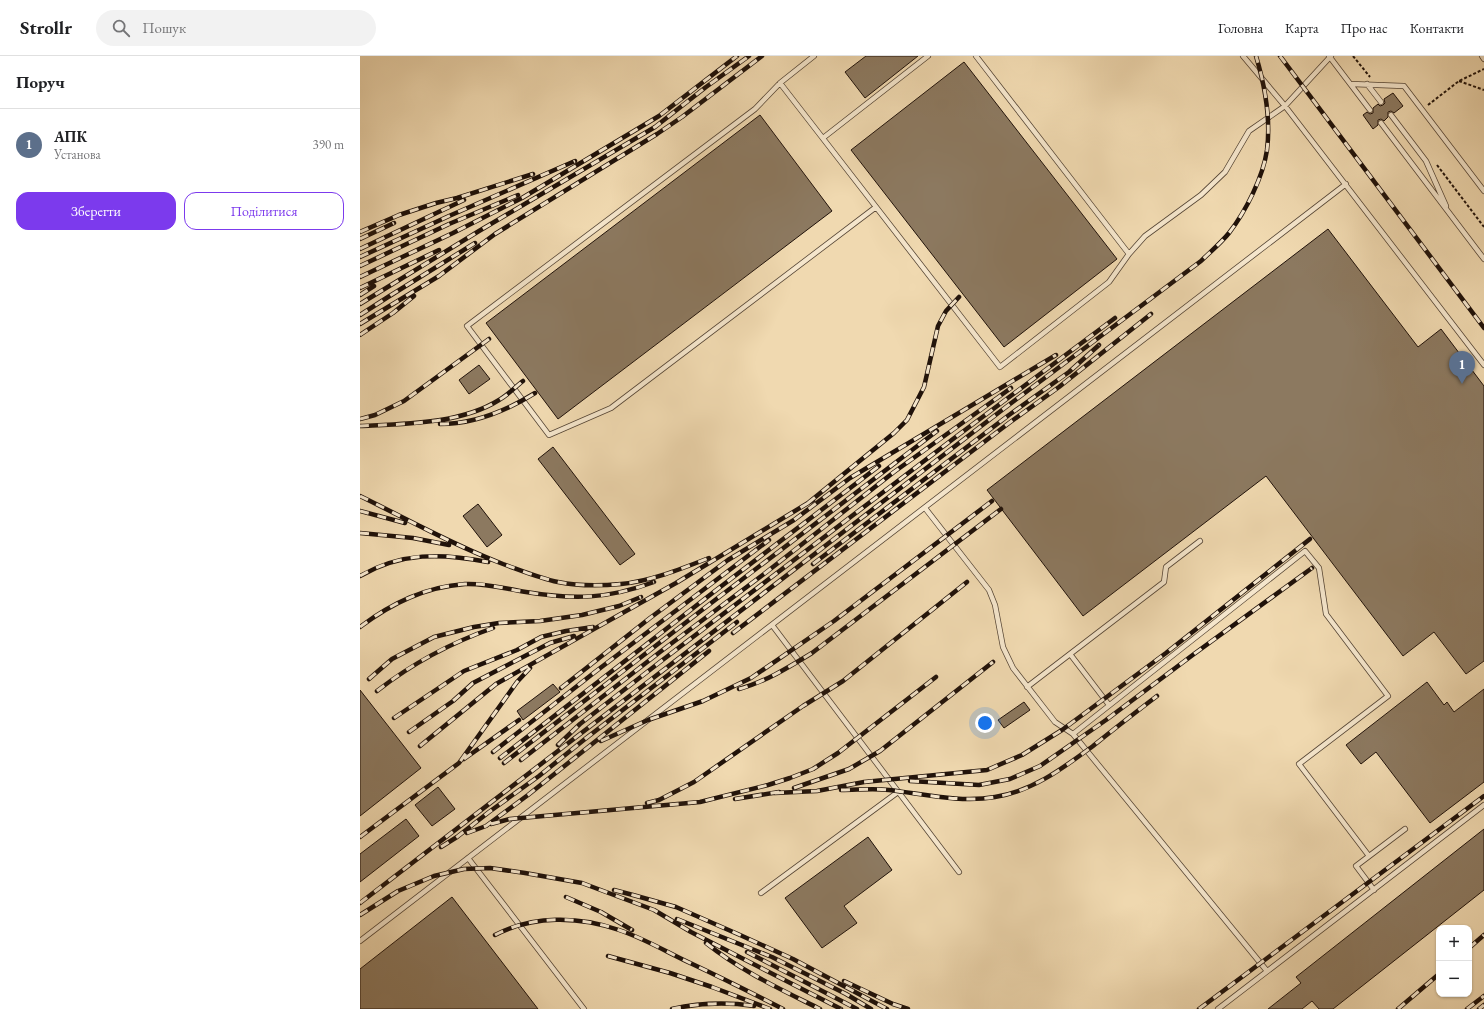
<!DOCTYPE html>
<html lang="uk">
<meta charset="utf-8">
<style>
:root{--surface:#fff;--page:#f2f2f2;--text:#202124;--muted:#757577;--line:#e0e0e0;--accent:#7c3aed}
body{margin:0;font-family:"EB Garamond",serif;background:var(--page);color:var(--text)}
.controls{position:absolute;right:12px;bottom:12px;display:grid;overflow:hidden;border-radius:8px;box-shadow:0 1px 3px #0004}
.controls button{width:36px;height:36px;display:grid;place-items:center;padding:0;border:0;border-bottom:1px solid var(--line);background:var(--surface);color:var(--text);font:20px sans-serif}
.you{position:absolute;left:625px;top:667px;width:14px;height:14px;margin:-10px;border:3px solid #fff;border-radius:50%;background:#1a73e8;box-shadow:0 0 0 6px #1a73e833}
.badge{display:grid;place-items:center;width:26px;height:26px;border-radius:50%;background:var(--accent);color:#fff;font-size:13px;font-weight:700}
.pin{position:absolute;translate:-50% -33px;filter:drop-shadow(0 1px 2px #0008)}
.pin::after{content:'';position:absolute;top:21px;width:14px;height:12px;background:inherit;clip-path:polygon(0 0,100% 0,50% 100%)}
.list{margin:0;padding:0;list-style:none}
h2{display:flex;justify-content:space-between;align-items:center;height:52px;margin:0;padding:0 16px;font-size:17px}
h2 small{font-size:13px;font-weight:400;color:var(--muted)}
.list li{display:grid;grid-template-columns:26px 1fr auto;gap:12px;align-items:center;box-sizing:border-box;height:72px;padding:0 16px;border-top:1px solid var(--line)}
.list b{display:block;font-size:15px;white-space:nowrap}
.list p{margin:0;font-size:13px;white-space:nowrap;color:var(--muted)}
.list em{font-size:13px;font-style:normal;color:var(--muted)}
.actions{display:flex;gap:8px;padding:12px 16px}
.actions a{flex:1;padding:9px 0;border:1px solid var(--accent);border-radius:12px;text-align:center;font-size:14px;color:var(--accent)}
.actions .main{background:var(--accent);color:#fff}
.icon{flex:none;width:22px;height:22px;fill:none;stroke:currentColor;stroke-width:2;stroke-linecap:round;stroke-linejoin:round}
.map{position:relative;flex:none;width:1124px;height:953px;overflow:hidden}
header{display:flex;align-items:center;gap:24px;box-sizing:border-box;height:56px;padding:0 20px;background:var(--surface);border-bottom:1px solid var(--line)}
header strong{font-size:19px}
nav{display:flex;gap:22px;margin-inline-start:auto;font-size:14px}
.search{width:280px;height:36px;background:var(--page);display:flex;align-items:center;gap:10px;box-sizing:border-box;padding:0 14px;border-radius:22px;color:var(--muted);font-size:15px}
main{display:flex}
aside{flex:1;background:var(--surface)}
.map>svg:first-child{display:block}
.building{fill:#8c7960;stroke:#20120a}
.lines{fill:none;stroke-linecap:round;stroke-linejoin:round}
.service-casing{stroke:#544434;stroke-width:6}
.path{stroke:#20120a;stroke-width:2;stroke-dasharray:3 2;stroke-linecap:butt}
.service{stroke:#f5e6cc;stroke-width:4.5}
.rail-casing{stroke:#20120a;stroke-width:4.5}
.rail{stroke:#f5e6cc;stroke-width:3;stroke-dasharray:9;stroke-linecap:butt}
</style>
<header>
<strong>Strollr</strong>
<div class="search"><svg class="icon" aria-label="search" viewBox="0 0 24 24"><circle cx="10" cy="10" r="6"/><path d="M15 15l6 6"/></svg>Пошук</div>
<nav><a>Головна</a><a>Карта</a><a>Про нас</a><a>Контакти</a></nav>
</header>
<main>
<aside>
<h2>Поруч<small></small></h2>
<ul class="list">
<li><span class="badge" style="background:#5c6f8a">1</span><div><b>АПК</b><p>Установа</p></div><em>390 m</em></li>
</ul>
<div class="actions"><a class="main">Зберегти</a><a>Поділитися</a></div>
</aside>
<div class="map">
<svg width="1124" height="953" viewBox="0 0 1124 953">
<rect width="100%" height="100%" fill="#f0d9b0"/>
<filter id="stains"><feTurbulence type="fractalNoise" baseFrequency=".005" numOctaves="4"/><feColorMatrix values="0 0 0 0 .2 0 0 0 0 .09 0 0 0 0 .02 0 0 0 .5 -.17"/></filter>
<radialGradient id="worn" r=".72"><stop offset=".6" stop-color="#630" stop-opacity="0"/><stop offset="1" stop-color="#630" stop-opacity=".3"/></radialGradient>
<!-- building -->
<path class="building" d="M506,0H558L505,42L485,16Z
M604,6L757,203L644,291L491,94Z
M1033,37L1043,50L1034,57L1031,55L1028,56V61L1024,65L1021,63L1018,64V69L1013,73L1003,59L1007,56L1010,58L1013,57V52L1018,48L1020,50L1023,49L1025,47L1024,43Z
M400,59L472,155L198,363L126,267Z
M968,173L1058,291L1081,273L1124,330V605L1106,618L1074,576L1043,600L906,420L723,560L627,434Z
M119,309L130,323L109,338L99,324Z
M193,391L275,498L260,509L178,403Z
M118,448L142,479L127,491L103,460Z
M1067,626L1084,649L1087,646L1094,656L1124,633V726L1070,767L1016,696L1001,708L986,689Z
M193,628L200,636L163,664L157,655Z
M0,634L61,712L0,760Z
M664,646L670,654L644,672L638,664Z
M78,731L95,753L72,770L55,749Z
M46,763L59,780L0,826V798Z
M1124,773V834L973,953H959L952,945L942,953H908L941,927L936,921Z
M508,781L532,814L484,850L497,867L462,892L425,842Z
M92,841L178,953H0V913Z"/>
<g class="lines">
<!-- service casing -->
<g class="service-casing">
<path id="service" d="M454,0L420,27L395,53L107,270L189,379L251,352L516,151
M616,0L769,198
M883,0L925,50L1124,309
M969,0L1010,54
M1122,0L1124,3
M420,27L640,311L749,226L769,198L785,180L841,139L865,116L889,75L925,50L971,0
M991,28L1044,30L1124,135
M1007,28L1021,46
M1031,59L1066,105L1086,150
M1021,67L1124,203
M463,82L568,0
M565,452L629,534L635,549L643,591L653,612L695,666L713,678L907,915
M412,569L599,816
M710,598L749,649
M667,631L804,526L806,511L840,485
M713,678L945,495L959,512L966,558L1028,640L939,708L1009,800
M108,802L224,953
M1014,834L996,810L1045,773
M401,837L538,736
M0,885L986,128
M858,953L1124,749"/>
</g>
<!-- path -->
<path class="path" d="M993,0L1010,21
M1099,25L1124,34
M1068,49L1099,25L1124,13
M1077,109L1124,171"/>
<!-- service -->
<use href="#service" class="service"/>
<!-- rail casing -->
<g class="rail-casing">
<path id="rail" d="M920,0L1124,272
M0,176L39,159L76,147L97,142L173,118
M0,183L34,167
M0,193L104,144
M0,201L89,160L215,105
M0,210L89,168L158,139
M0,221L93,177L162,142L299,60L377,0
M0,232L79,194
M0,239L14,230
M0,248L119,175L295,71L346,31L389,0
M0,259L28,241L115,187
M0,268L79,220L135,178L297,78L322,61L402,0
M0,279L33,257L54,240
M0,363L15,359L44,345L129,283
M80,368C114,368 146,355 175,337
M0,370C44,368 101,368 139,344C148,339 155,331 163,325
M0,440C47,463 93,489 143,508C160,514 179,522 198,526C218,530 240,530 261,528C291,525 321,513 349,502
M448,447L534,377L547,364L564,331L578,270L586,255L599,241
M0,455L45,467
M0,477L53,482L89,489
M453,508L649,359L709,316L739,289
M0,520C42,496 81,497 128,506
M0,571C32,547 65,531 105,528C126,527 146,533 166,536C214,544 248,543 294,526
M373,577L649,367L699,331L791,258
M9,623L32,603L74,581L114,571L139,567L180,565L222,559L259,550L281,541
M201,632L290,562L368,504L434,464L490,422L696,299
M379,633C405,626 429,611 452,597L641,453
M17,635C53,607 90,587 133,572
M34,662L104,615L157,594L181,581L206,575L233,571
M49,676L93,645L113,627L190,587L214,580
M241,685L288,664L343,645L391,622L474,565L632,445
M198,689L220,668L300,606L593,383L755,262
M60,690L136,628L316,527L453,444
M133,696L235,616L409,484
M140,702L355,535L519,410
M104,703L159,664
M161,704L300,596L404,518L534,416L651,332
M144,707L342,554L577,375
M550,725L619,729L650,723L680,710L746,664L834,598L952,512
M434,732L489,713L520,695L633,606
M481,734C497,734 514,732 529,734C564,738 600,747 635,741C673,735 703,712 733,690C754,673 776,656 797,640
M415,737L457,735L504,726L627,714L662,699L702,674L748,640L806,597L950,483
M375,743L419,736
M287,747L299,744L334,726L443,650L483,625L607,526
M131,768L150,763L340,746L408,729L430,722L453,713L478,697L576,621
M107,777L126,770L168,739L349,595
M0,781L99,707L157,626L170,612
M81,791L97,781L129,756L179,720L225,683L377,566
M254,834L273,839L316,851L380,879L433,903L527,953
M206,841L241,856L272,874
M0,847L646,351L841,205C850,196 861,187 869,177C886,155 903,121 907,94C911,62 905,30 896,0
M0,859L38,835L74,820L104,813L130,812L165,817L222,827L294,854L331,876L481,953
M317,863L412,901L486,938L511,953
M135,879C173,859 219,860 259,874C283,882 305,895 328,906C360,921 392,937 423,953
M346,887C381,915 420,933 460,953
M1109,892L1124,879
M387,896L497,953
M248,900L310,917L352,931L410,953
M484,925L533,948L548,953
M312,953C339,947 367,946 394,950
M839,953L1124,740
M1038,953L1079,918
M1107,953L1124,940
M1119,953L1124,949"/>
</g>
<!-- rail -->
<use href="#rail" class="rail"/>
</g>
<rect width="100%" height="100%" filter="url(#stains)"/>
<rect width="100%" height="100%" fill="url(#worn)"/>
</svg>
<div class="controls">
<button>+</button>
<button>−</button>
</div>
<div class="you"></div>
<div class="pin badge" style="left:1102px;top:328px;background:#5c6f8a">1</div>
</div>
</main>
